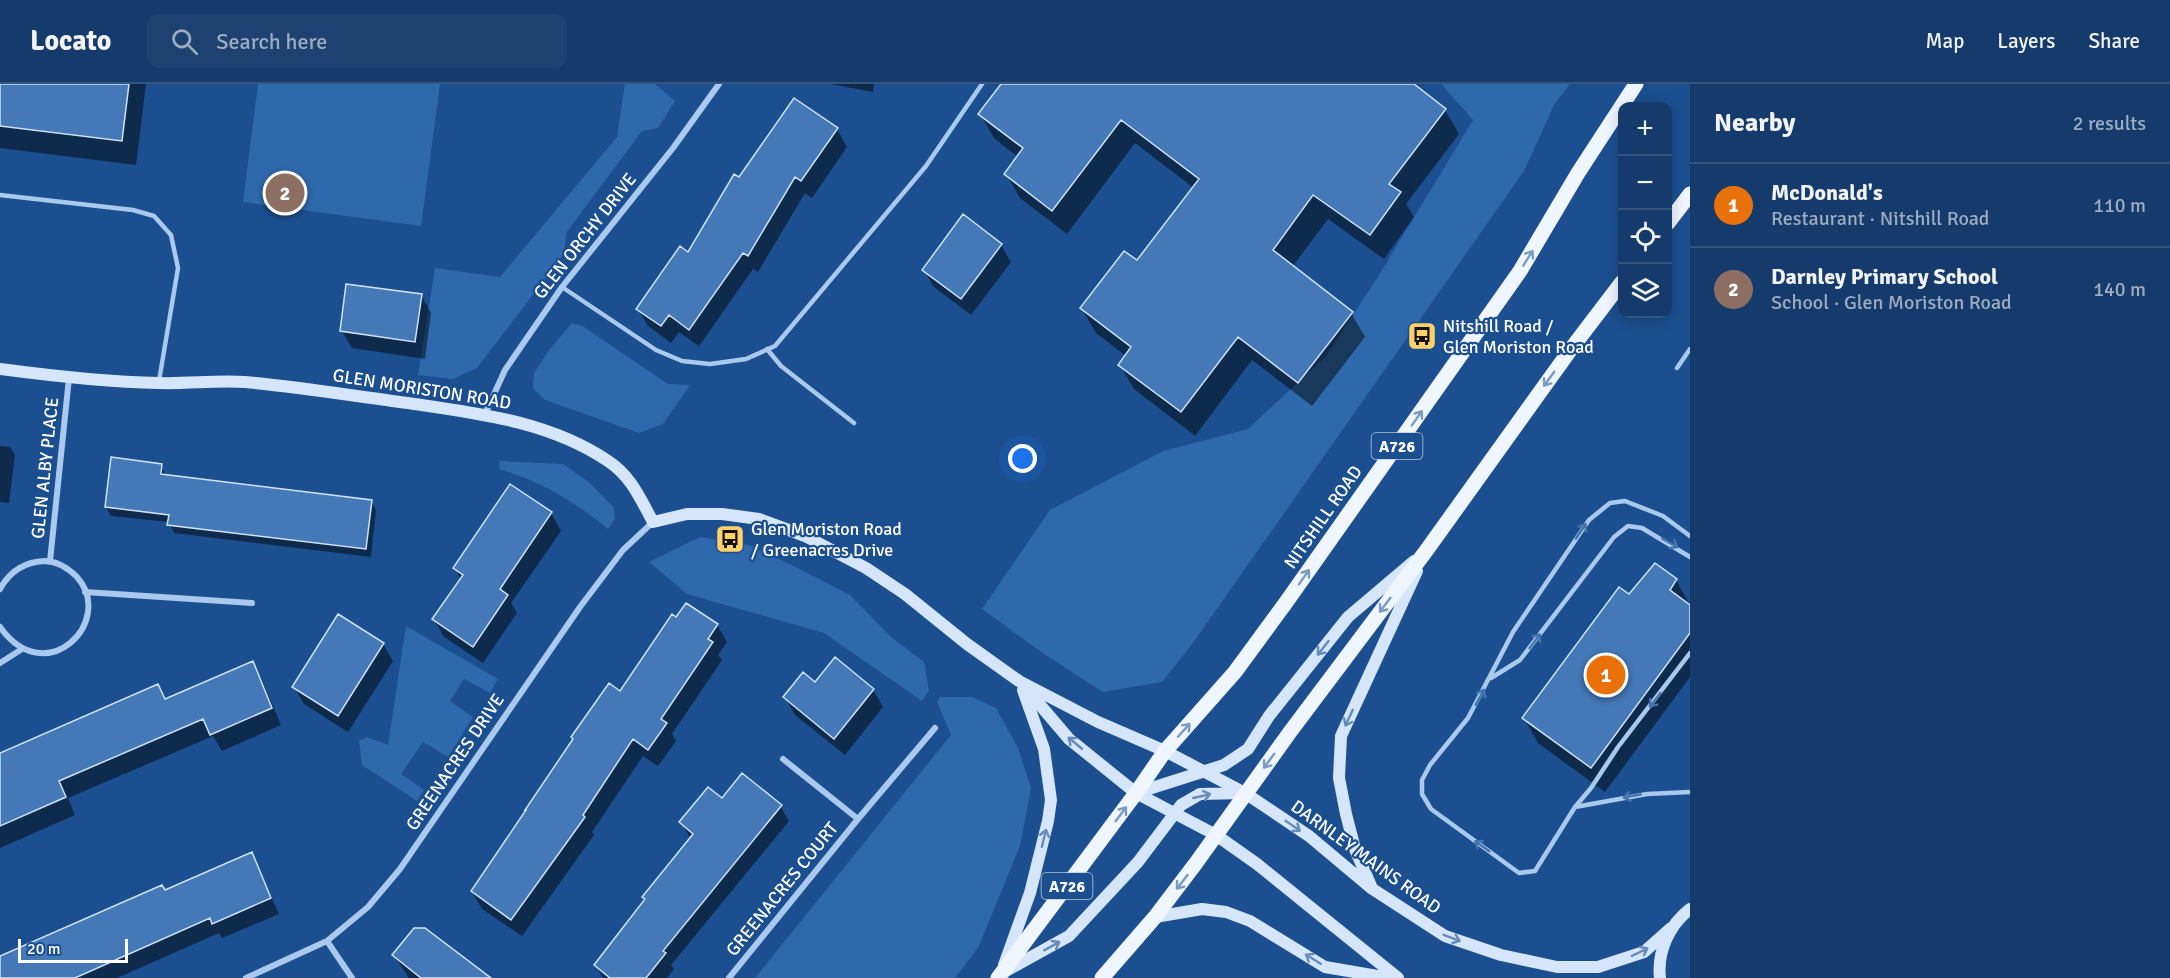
<!DOCTYPE html>
<meta charset="utf-8">
<style>
:root{--surface:#143b6b;--page:#1d4271;--text:#f1f3f6;--muted:#9dadc1;--line:#33557e;--accent:#ea580c}
body{margin:0;font-family:Signika,sans-serif;background:var(--page);color:var(--text)}
.controls{position:absolute;right:18px;top:18px;display:grid;overflow:hidden;border-radius:12px;box-shadow:0 3px 15px #0003}
.controls button{width:54px;height:54px;display:grid;place-items:center;padding:0;border:0;border-bottom:2px solid var(--line);background:var(--surface);color:var(--text);font:30px sans-serif}
.scale{position:absolute;left:18px;bottom:15px;width:110px;box-sizing:border-box;padding-left:6px;border:3px solid #fff;border-top:0;font-size:16px;line-height:21px;white-space:nowrap;color:#fff;-webkit-text-stroke:4px #1b4f8f;paint-order:stroke}
.you{position:absolute;left:1023px;top:375px;width:21px;height:21px;margin:-15px;border:4px solid #fff;border-radius:50%;background:#1a73e8;box-shadow:0 0 0 9px #1a73e833}
.badge{display:grid;place-items:center;width:39px;height:39px;border-radius:50%;background:var(--accent);color:#fff;font-size:20px;font-weight:700}
.pin{position:absolute;translate:-50% -50%;border:3px solid #fff;box-shadow:0 2px 6px #0006}
.list{margin:0;padding:0;list-style:none}
h2{display:flex;justify-content:space-between;align-items:center;height:78px;margin:0;padding:0 24px;font-size:26px}
h2 small{font-size:20px;font-weight:400;color:var(--muted)}
.list li{display:grid;grid-template-columns:39px 1fr auto;gap:18px;align-items:center;box-sizing:border-box;height:84px;padding:0 24px;border-top:2px solid var(--line)}
.list b{display:block;font-size:22px;white-space:nowrap}
.list p{margin:0;font-size:20px;white-space:nowrap;color:var(--muted)}
.list em{font-size:20px;font-style:normal;color:var(--muted)}
.icon{flex:none;width:33px;height:33px;fill:none;stroke:currentColor;stroke-width:2;stroke-linecap:round;stroke-linejoin:round}
.map{position:relative;flex:none;width:1690px;height:894px;overflow:hidden}
header{display:flex;align-items:center;gap:36px;box-sizing:border-box;height:84px;padding:0 30px;background:var(--surface);border-bottom:2px solid var(--line)}
header strong{font-size:28px}
nav{display:flex;gap:33px;margin-inline-start:auto;font-size:21px}
.search{width:420px;height:54px;background:var(--page);display:flex;align-items:center;gap:15px;box-sizing:border-box;padding:0 21px;border-radius:12px;color:var(--muted);font-size:22px}
main{display:flex}
aside{flex:1;background:var(--surface)}
.map>svg:first-child{display:block}
.green{fill:#2e69ad}
.shadow{fill:#0007}
.building{fill:#4478b7;stroke:#cfe3fa;stroke-width:1.5}
.lines{fill:none;stroke-linecap:round;stroke-linejoin:round}
.lane{stroke:#a9c9ee;stroke-width:4.5}
.street{stroke:#a9c9ee;stroke-width:6}
.secondary{stroke:#d6e6fa;stroke-width:12}
.primary{stroke:#f0f6ff;stroke-width:15}
.oneway{stroke:#7b9ac1}
.oneway2{stroke:#4674ac}
.oneway3{stroke:#668bba}
.labels{text-anchor:middle;stroke-width:4.5;stroke-linejoin:round;paint-order:stroke}
.shield{fill:#1b4f8f;stroke:#bbcadd;stroke-width:1.5}
.shield-label{font-size:16px;font-weight:bold;fill:#fff}
.street-label{font-size:18px;fill:#fff;stroke:#1b4f8f}
.poi-label{font-size:18px;fill:#fff;stroke:#1b4f8f;text-anchor:start}
</style>
<header>
<strong>Locato</strong>
<div class="search"><svg class="icon" aria-label="search" viewBox="0 0 24 24"><circle cx="10" cy="10" r="6"/><path d="M15 15l6 6"/></svg>Search here</div>
<nav><a>Map</a><a>Layers</a><a>Share</a></nav>
</header>
<main>
<div class="map">
<svg width="1690" height="894" viewBox="0 0 1690 894">
<rect width="100%" height="100%" fill="#1b4f8f"/>
<!-- green -->
<path class="green" d="M258,0H440L421,142L243,118Z
M625,0H655L675,17L658,44L642,47L566,149L564,170L477,284L453,295L418,291L435,184L500,193L617,53Z
M1441,0H1570L1554,21L1524,87L1193,559L1162,598L1103,608L1041,568L982,525L1050,426L1163,367L1248,345L1326,272L1379,191L1473,36Z
M572,239L584,243L668,300L690,301L663,340L639,349L545,316L533,304L534,289L549,266Z
M500,377L563,380L589,398L614,424L615,435L608,445C577,419 538,396 499,385Z
M700,453L749,461L794,482L850,511L891,553L924,578L929,607L922,617L824,549L687,510L649,478Z
M406,542L498,595L490,609L464,595L450,617L473,633L448,673L423,658L401,690L424,706L417,717L362,681L359,657L367,653L388,661Z
M940,613H972L996,624L1018,664L1031,704L1020,762L978,864L955,894H755L951,651L937,618Z"/>
<!-- shadow -->
<path class="shadow" d="M0,0H146L136,81L0,64Z
M831,0H874L873,8Z
M1003,0H1411L1445,26L1459,50L1406,120L1414,133L1384,175L1328,135L1292,183L1351,229L1365,253L1312,322L1252,276L1195,352L1134,305L1120,281L1126,272L1096,249L1082,225L1137,179L1194,104L1135,59L1067,150L1020,114L1006,90L1018,73L994,54L980,30Z
M837,45L847,63L812,114L805,109L758,188L753,185L699,262L679,248L671,259L648,242L638,225L688,170L740,95Z
M1001,161L1011,178L971,231L934,203L924,186Z
M421,211L431,229L425,275L352,264L342,247Z
M0,362L10,363L15,371L9,419L0,418Z
M161,381L166,392L371,417L376,426L371,473L174,449L169,438L111,432L106,423Z
M551,429L561,447L511,519L517,529L483,579L444,553L434,535L461,496L455,484Z
M1676,496L1690,521V593L1605,708L1538,659L1524,634L1630,512Z
M339,532L383,560L393,577L348,648L304,620L294,603Z
M717,541L727,558L718,571L722,576L672,650L676,657L658,682L643,672L592,748L594,751L522,852L482,825L472,808L621,609Z
M252,579L262,596L281,641L222,667L213,652L68,714L75,731L0,764V689L158,602L166,616Z
M816,600L873,606L883,623L845,671L795,631L785,613Z
M722,716L780,722L789,737L671,881L674,885L667,894H603L595,881L691,755L681,738Z
M251,769L279,830L222,854L219,849L117,894H0V882Z
M394,871L487,894H409Z"/>
<!-- building -->
<path class="building" d="M0,0H129L122,57L0,42Z
M1001,0H1414L1446,25L1389,100L1401,108L1370,151L1313,111L1273,166L1353,228L1298,299L1238,253L1181,328L1118,281L1131,263L1080,224L1124,167L1137,176L1199,95L1121,36L1052,127L1004,90L1023,64L978,30Z
M794,14L838,44L801,97L795,93L748,172L743,169L689,246L669,231L661,242L636,225L680,162L688,168L734,90L739,93Z
M963,130L1002,160L961,215L922,186Z
M346,200L422,210L415,258L340,247Z
M111,373L162,380L161,390L372,416L366,465L167,441L169,431L105,423Z
M510,400L552,428L500,505L508,511L473,563L432,535L463,491L453,484Z
M1655,479L1677,495L1670,506L1690,521V549L1591,684L1522,634L1619,503L1629,510Z
M686,519L718,540L708,555L713,558L661,635L667,639L648,666L633,655L583,731L585,733L511,836L471,807L526,726H525L573,655L571,653L609,599L620,607L672,530L676,533Z
M338,530L384,559L338,632L292,603Z
M835,573L874,605L834,655L783,613L803,588L815,598Z
M253,577L272,624L210,651L203,635L59,697L66,713L0,742V669L158,600L165,615Z
M742,689L782,721L663,867L666,869L646,894H610L594,881L645,815L642,813L693,750L679,738L708,703L722,714Z
M252,768L271,814L212,840L210,834L75,894H0V872L162,801L165,806Z
M414,844H425L491,894H421L392,871Z"/>
<g class="lines">
<!-- lane -->
<path class="lane" d="M0,111L133,126L154,132L171,151L178,184L159,297
M562,203L656,266L682,277L710,280L746,275L775,262L926,82L982,0
M767,265L781,282L854,339
M1677,284L1690,265
M1690,452L1663,432L1625,417L1610,419L1589,436L1513,548L1468,634L1430,681L1422,696V710L1431,725L1519,789L1535,787L1575,723L1647,710L1690,708
M1491,594L1520,576L1614,453L1628,442L1642,444L1690,473
M1575,723L1591,704L1618,663L1690,569"/>
<!-- street -->
<path class="street" d="M485,330L505,286L562,203L673,64L719,0
M50,477L69,294
M0,505C10,487 24,478 44,477C57,477 68,484 77,493C116,537 46,608 0,543
M85,508L252,519
M0,579L22,565
M783,675L858,735
M327,857L352,894
M246,894L327,857L368,823L400,785L580,523L623,466L653,438
M729,894L858,735L935,644"/>
<!-- secondary -->
<path class="secondary" d="M0,285C53,292 106,298 159,299C187,300 217,296 245,298C300,303 354,312 408,319C476,329 549,337 608,377C631,392 640,414 653,438L687,430H722L759,435L805,452L866,484L905,510L967,560L1019,597L1098,638L1165,667L1245,709L1309,752L1371,804L1445,852L1501,871L1557,883H1598L1644,868L1671,844
M1023,601L1069,655L1136,709L1216,751L1257,780L1398,894
M1136,709L1224,681L1248,665L1269,632L1348,533L1414,477
M1371,802L1355,765L1346,730L1339,694L1341,652L1417,487
M1155,833L1202,825L1226,828L1250,837L1325,883L1389,894
M1004,881L1030,809L1048,737L1051,716L1044,665L1023,606
M1004,888L1069,852L1138,778L1181,721L1200,710L1244,709
M1660,894C1657,868 1669,841 1690,825"/>
<!-- primary -->
<path class="primary" d="M1668,139L1690,110
M998,894L1136,709L1165,667L1235,588L1287,517L1520,187L1578,89L1636,0
M1102,894L1155,833L1196,779L1290,648L1426,467L1571,265L1622,198"/>
</g>
<!-- one-way arrows -->
<defs><path id="oneway-shaft" d="M-6 0H5M1.5-3L5.5 0L1.5 3" fill="none" stroke-width="1.6" stroke-linecap="round" stroke-linejoin="round" transform="scale(1.5)"/></defs>
<g class="oneway">
<use href="#oneway-shaft" transform="translate(1528 174) rotate(-58)"/>
<use href="#oneway-shaft" transform="translate(1549 295) rotate(126)"/>
<use href="#oneway-shaft" transform="translate(1417 334) rotate(-55)"/>
<use href="#oneway-shaft" transform="translate(1304 493) rotate(-55)"/>
<use href="#oneway-shaft" transform="translate(1385 521) rotate(127)"/>
<use href="#oneway-shaft" transform="translate(1184 646) rotate(-48)"/>
<use href="#oneway-shaft" transform="translate(1269 677) rotate(126)"/>
<use href="#oneway-shaft" transform="translate(1121 730) rotate(-53)"/>
<use href="#oneway-shaft" transform="translate(1182 798) rotate(128)"/>
</g>
<g class="oneway2">
<use href="#oneway-shaft" transform="translate(1581 447) rotate(-56)"/>
<use href="#oneway-shaft" transform="translate(1670 459) rotate(30)"/>
<use href="#oneway-shaft" transform="translate(1535 557) rotate(-53)"/>
<use href="#oneway-shaft" transform="translate(1480 613) rotate(-61)"/>
<use href="#oneway-shaft" transform="translate(1655 616) rotate(128)"/>
<use href="#oneway-shaft" transform="translate(1632 712) rotate(170)"/>
<use href="#oneway-shaft" transform="translate(1482 762) rotate(-144)"/>
</g>
<g class="oneway3">
<use href="#oneway-shaft" transform="translate(1323 564) rotate(128)"/>
<use href="#oneway-shaft" transform="translate(1349 634) rotate(115)"/>
<use href="#oneway-shaft" transform="translate(1075 659) rotate(-140)"/>
<use href="#oneway-shaft" transform="translate(1202 712) rotate(-13)"/>
<use href="#oneway-shaft" transform="translate(1293 742) rotate(35)"/>
<use href="#oneway-shaft" transform="translate(1044 754) rotate(-76)"/>
<use href="#oneway-shaft" transform="translate(1452 854) rotate(21)"/>
<use href="#oneway-shaft" transform="translate(1052 862) rotate(-29)"/>
<use href="#oneway-shaft" transform="translate(1640 868) rotate(-26)"/>
<use href="#oneway-shaft" transform="translate(1313 875) rotate(-148)"/>
</g>
<!-- icons -->
<defs>
<g id="bus-square" transform="scale(1.5)"><rect x="-9" y="-9" width="18" height="18" rx="4" fill="#ffd166" stroke="#1b4f8f"/><path d="M-5-6H5V4H4V6H2V4H-2V6H-4V4H-5ZM-3.5-4V0h7V-4ZM-3.5 1.2v1.5H-2V1.2ZM2 1.2v1.5H3.5V1.2Z" fill="#111"/></g>
</defs>
<g fill-rule="evenodd">
<use href="#bus-square" x="1422" y="252"/>
<use href="#bus-square" x="730" y="455"/>
</g>
<g class="labels">
<!-- shield labels -->
<g class="shield">
<rect x="1371.5" y="349" width="51" height="26" rx="4.5"/>
<rect x="1041.5" y="789" width="51" height="26" rx="4.5"/>
</g>
<g class="shield-label">
<text x="1397" y="368">A726</text>
<text x="1067" y="808">A726</text>
</g>
<!-- street labels -->
<g class="street-label">
<text transform="translate(585 152) rotate(-52)" y="6">GLEN ORCHY DRIVE</text>
<text transform="translate(422 305) rotate(9)" y="6">GLEN MORISTON ROAD</text>
<text transform="translate(45 384) rotate(-84)" y="6">GLEN ALBY PLACE</text>
<text transform="translate(1323 433) rotate(-55)" y="6">NITSHILL ROAD</text>
<text transform="translate(455 678) rotate(-56)" y="6">GREENACRES DRIVE</text>
<text transform="translate(1366 773) rotate(36)" y="6">DARNLEY MAINS ROAD</text>
<text transform="translate(782 805) rotate(-51)" y="6">GREENACRES COURT</text>
</g>
<!-- poi labels -->
<g class="poi-label">
<text x="1443" y="248">Nitshill Road /<tspan x="1443" dy="21">Glen Moriston Road</tspan></text>
<text x="751" y="451">Glen Moriston Road<tspan x="751" dy="21">/ Greenacres Drive</tspan></text>
</g>
</g>
</svg>
<div class="controls">
<button>+</button>
<button>−</button>
<button><svg class="icon" aria-label="locate" viewBox="0 0 24 24"><circle cx="12" cy="12" r="6"/><path d="M12 2v4M12 18v4M2 12h4M18 12h4"/></svg></button>
<button><svg class="icon" aria-label="layers" viewBox="0 0 24 24"><path d="M12 4l9 5-9 5-9-5zM3 14l9 5 9-5"/></svg></button>
</div>
<div class="scale">20 m</div>
<div class="you"></div>
<div class="pin badge" style="left:1606px;top:591px;background:#e8710a">1</div>
<div class="pin badge" style="left:285px;top:109px;background:#8d6e63">2</div>
</div>
<aside>
<h2>Nearby<small>2 results</small></h2>
<ul class="list">
<li><span class="badge" style="background:#e8710a">1</span><div><b>McDonald's</b><p>Restaurant · Nitshill Road</p></div><em>110 m</em></li>
<li><span class="badge" style="background:#8d6e63">2</span><div><b>Darnley Primary School</b><p>School · Glen Moriston Road</p></div><em>140 m</em></li>
</ul>
</aside>
</main>
